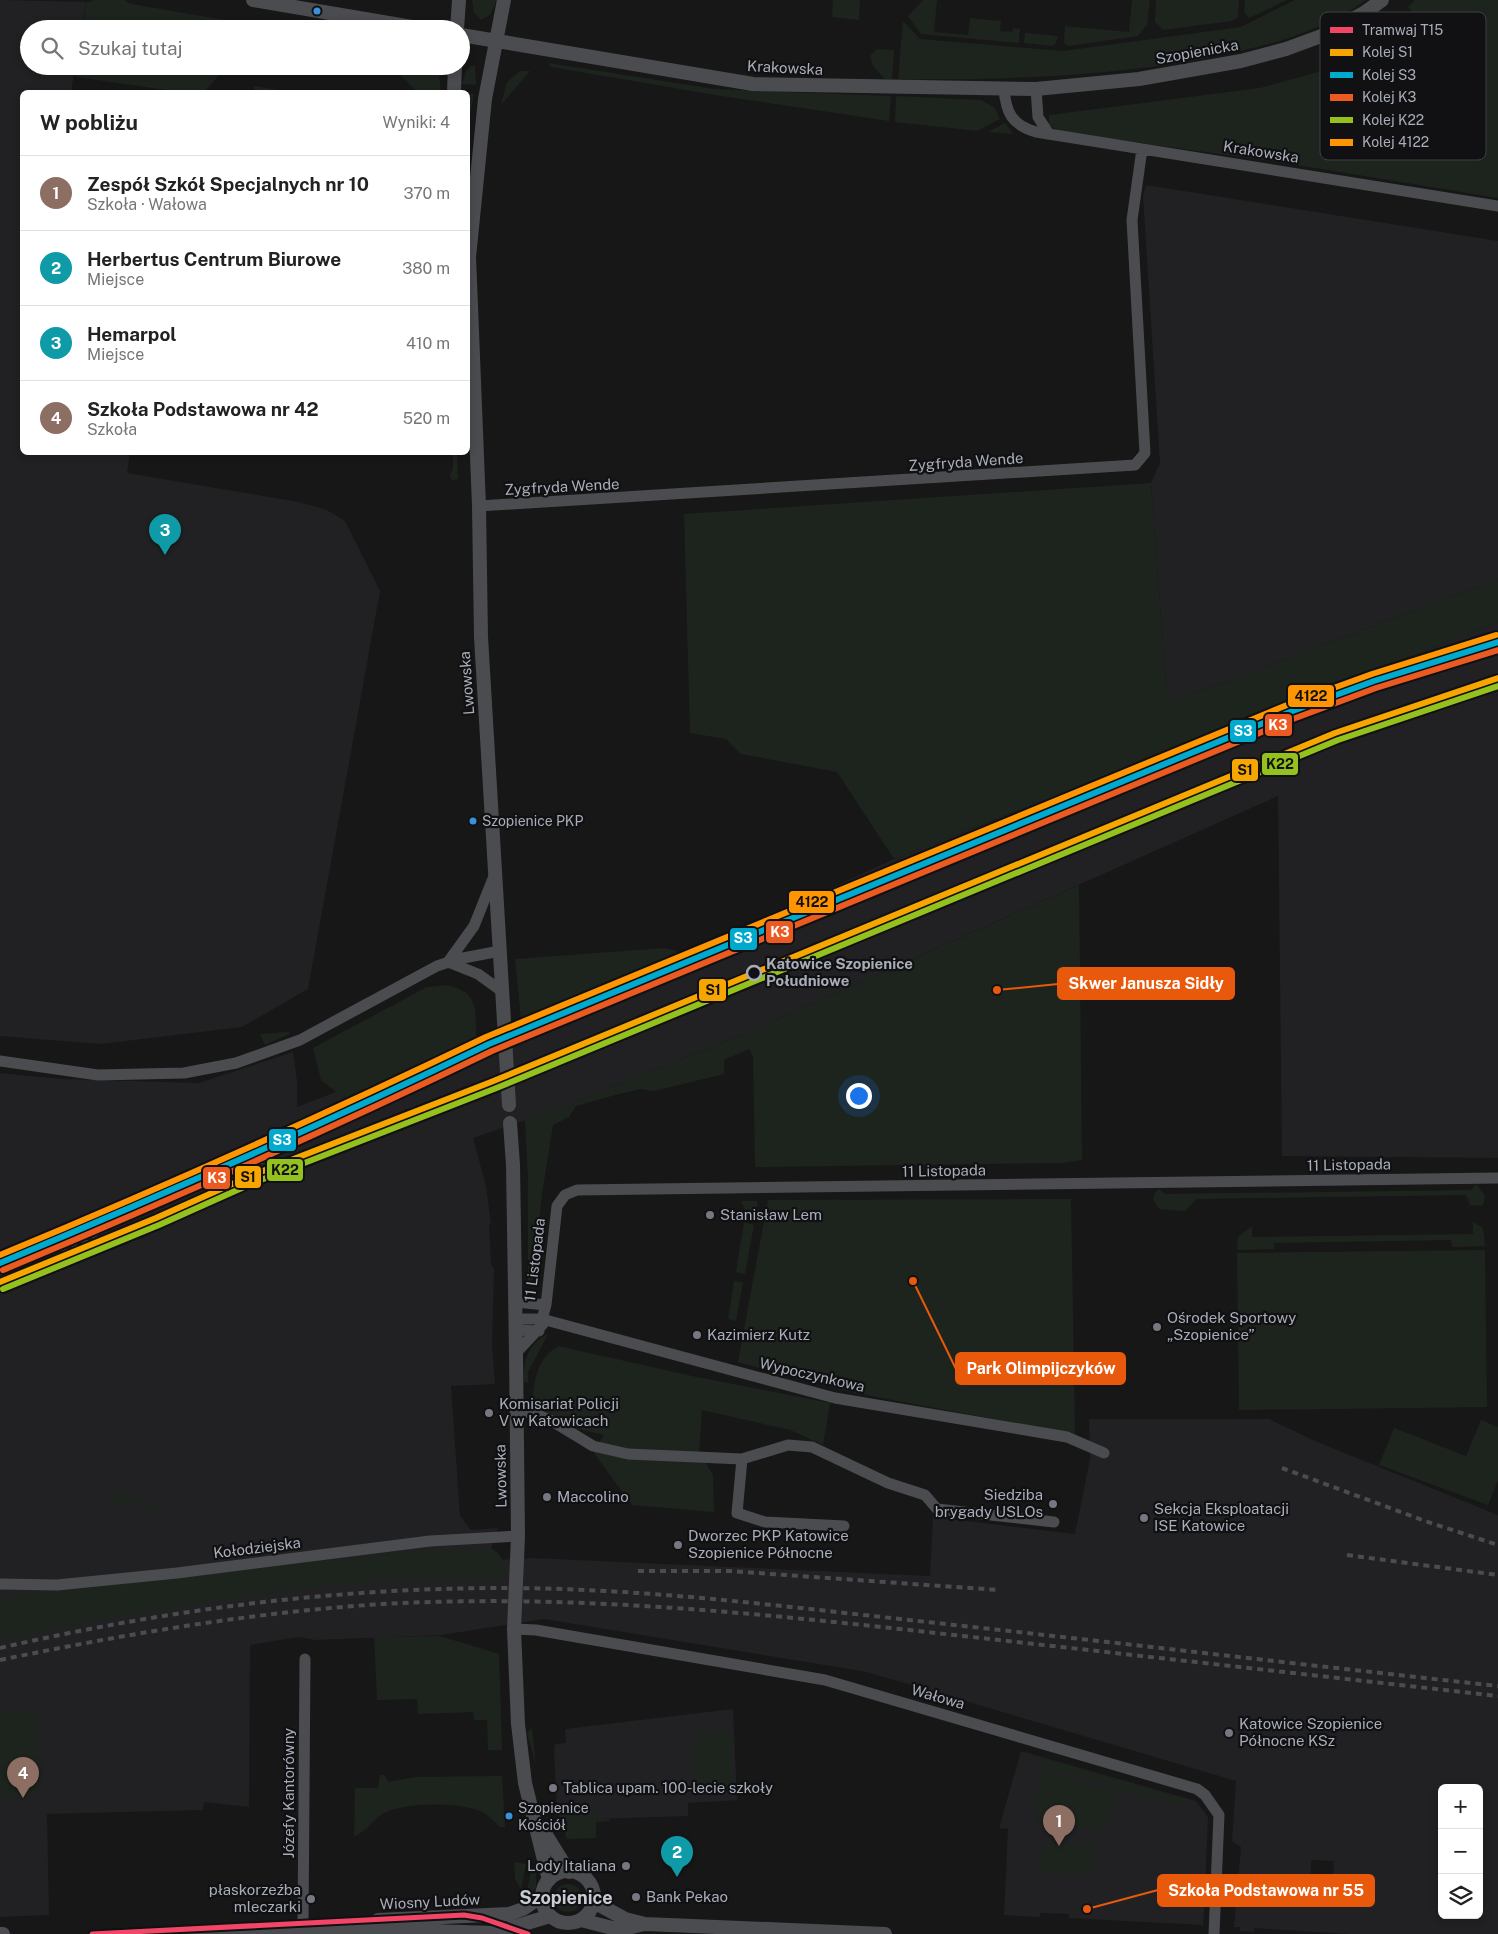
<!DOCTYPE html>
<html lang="pl">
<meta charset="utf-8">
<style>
:root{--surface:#fff;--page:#f6f6f6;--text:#222;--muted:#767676;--line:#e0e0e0;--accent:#757880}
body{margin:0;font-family:"Public Sans",sans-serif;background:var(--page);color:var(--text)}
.controls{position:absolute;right:15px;bottom:15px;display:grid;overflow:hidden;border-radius:8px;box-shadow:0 2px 8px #0003}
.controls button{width:45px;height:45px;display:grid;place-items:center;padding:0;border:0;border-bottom:1px solid var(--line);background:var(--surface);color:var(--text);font:25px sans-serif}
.you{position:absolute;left:858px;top:1095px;width:18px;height:18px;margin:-12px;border:4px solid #fff;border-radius:50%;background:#1a73e8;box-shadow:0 0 0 8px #1a73e833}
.badge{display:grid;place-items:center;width:32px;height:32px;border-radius:50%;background:var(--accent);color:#fff;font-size:16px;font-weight:700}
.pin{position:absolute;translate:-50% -41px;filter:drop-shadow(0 1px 2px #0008)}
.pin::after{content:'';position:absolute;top:26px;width:18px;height:15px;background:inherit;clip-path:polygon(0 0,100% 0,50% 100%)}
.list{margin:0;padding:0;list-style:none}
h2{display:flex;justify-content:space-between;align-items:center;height:65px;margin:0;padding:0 20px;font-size:21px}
h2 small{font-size:16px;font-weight:400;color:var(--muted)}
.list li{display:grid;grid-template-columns:32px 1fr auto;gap:15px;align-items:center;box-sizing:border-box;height:75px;padding:0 20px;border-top:1px solid var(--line)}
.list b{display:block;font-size:19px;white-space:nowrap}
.list p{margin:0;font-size:16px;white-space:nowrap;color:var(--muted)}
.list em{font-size:16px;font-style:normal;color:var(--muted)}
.icon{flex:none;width:28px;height:28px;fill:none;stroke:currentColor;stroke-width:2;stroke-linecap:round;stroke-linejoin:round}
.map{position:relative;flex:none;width:1498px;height:1934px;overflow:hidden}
.search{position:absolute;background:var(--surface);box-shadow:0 2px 8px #0003;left:20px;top:20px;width:450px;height:55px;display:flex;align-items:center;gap:12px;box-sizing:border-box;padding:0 18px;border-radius:28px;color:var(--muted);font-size:19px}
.panel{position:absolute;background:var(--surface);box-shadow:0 2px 8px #0003;left:20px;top:90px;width:450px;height:365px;border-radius:8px}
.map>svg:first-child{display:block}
.built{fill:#212123;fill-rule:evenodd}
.green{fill:#1d241e}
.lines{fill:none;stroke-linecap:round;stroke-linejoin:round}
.minor{stroke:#4b4c50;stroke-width:11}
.tertiary{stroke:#4b4c50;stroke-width:14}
.rail{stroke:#4b4c4f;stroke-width:4;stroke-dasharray:6 5;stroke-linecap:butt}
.rail-1-casing{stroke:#111113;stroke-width:10}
.rail-2-casing{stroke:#111113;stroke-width:10}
.rail-3-casing{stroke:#111113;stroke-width:10}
.rail-4-casing{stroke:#111113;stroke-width:10}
.rail-5-casing{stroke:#111113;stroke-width:10}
.rail-1{stroke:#f7a600;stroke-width:6}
.rail-2{stroke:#00a9ce;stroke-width:6}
.rail-3{stroke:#eb5a20;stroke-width:6}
.rail-4{stroke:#95c11f;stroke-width:6}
.rail-5{stroke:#ff9500;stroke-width:6}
.tram-1-casing{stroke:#111113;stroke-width:9}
.tram-1{stroke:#f34667;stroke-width:5}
.bus-dot{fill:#3a90db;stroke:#111113;stroke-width:2}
.stop-dot{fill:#111113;stroke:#a8adb8;stroke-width:2.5}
.poi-dot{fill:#757880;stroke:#111113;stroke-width:2}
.labels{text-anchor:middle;stroke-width:4.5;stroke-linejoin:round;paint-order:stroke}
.bus-label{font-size:14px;fill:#a8adb8;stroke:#111113;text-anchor:start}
.street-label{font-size:15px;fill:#a8adb8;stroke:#111113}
.stop-label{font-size:15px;font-weight:bold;fill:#a8adb8;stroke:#111113;text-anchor:start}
.poi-label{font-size:15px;fill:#a8adb8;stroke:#111113;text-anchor:start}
.quarter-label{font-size:18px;font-weight:bold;fill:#c9ccd4;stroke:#111113}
.key{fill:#111113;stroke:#3e4045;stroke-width:1}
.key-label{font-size:14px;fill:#a8adb8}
.leader{fill:none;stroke:#e8590c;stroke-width:2}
.callout-dot{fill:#e8590c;stroke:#111113;stroke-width:2}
.callout{fill:#e8590c;stroke:#e8590c;stroke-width:2}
.callout-label{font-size:16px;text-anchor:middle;font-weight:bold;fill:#fff}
.line-badge{stroke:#111113;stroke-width:2}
.badge-label{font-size:14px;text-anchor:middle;font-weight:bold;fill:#fff}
.pale-badge-label{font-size:14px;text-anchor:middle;font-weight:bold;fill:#111}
</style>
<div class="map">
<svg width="1498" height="1934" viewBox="0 0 1498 1934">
<rect width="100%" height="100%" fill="#171717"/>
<!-- built -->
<path class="built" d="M0,0L86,2L82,29H29V66H75L71,92H22V452L130,453L127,473L299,502L327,510L345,521L380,591L308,989L242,1027L101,1044L0,1036Z
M1146,185L1498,241V579L1172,702L1166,686L1151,483L1160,463L1143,196Z
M1498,622V1158L1282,1156L1278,796L744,1034L555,1110L473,1138L486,1186L491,1224L489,1225L491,1264L494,1269L492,1347L495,1384L451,1386L460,1516L471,1530L498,1528L491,1548L494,1560L531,1558L930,1576L933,1517L1075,1534L1090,1459L1089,1419H1269L1315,1441L1498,1515V1934H1348L1254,1928V1932L1240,1931V1927H1234L1241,1847L1232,1841L1236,1781L867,1672L544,1619L441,1635L315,1640L299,1637L250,1645L249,1807L204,1802L203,1810L47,1814L49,1915L0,1917V1073L62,1079L199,1083L293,1052L297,1081V1107L682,957L894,859ZM1442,1788H1479V1915H1442ZM1311,1860L1334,1861L1333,1876L1311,1875Z
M733,1709L737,1800L688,1803V1816L595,1819V1809L557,1810L554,1750L555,1744L566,1743L565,1729Z
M1021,1751L1196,1801L1208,1817L1205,1892H1201V1898L1205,1899L1203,1925L1069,1918V1914L1040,1913V1917L1004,1915L1008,1829L999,1828Z"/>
<!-- green -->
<path class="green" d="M95,0H124L131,4L231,21L230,29H83L86,3Z
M472,0H497L490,15L481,20L474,13Z
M833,0H860L859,20L832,17Z
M923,0H937L934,32L968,35L970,18L1001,21L1000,31L1012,32L1013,28L1020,29L1019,43L921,34L908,16Z
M1132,0H1150L1147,25L1138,36L1069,46L1064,43L1065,26L1129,32Z
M1156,0H1239L1238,17L1232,21L1163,30L1155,22Z
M1245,0H1287L1249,18L1244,12Z
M1295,0H1366C1312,37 1259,48 1196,60C1098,77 998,80 898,79L903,21L920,39L1063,51L1241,27Z
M1415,0H1498V198L1291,164L1060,132L1049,125V115L1260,88L1329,69L1396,32L1416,16L1408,7Z
M252,22L271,23L283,29H249Z
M1025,33L1058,36L1056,43L1052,46L1024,43Z
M877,49L894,50L892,79H885L873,66L870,56Z
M549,63L714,89L891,96L889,121L715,95L551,67Z
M77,66H223L222,72L204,92H180L76,77Z
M378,66H438L441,92H417L399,74Z
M471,66H475L476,85L462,84L466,71Z
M520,71H530L501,105L507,82Z
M254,86L291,92H254Z
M468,93L474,94L469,122L470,157L468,161Z
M896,96L981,100L995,108L1000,119L977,131L895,122Z
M1005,123L1013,134L988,132Z
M453,453H457L458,479L452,480L450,476L453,468Z
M1151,483L1166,686L1172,702L1498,579V622L894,859L837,772L741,754L726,739L690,733L684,514Z
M1079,885L1082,1160L1062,1163L755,1167L753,1057L749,1049L724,1060V1074L654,1091L641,1089L619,1094L576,1106L569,1117L553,1125L542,1194L532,1282H528V1177L525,1119L555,1110L744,1034Z
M665,948L677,951L682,957L521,1020L515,959Z
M447,985C481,993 475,1011 476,1041L365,1100L340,1095L321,1080L313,1048L427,987Z
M289,1032V1034L265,1045L260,1034Z
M1476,1184L1485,1196L1484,1203L1481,1206L1470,1205L1466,1195L1196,1199L1185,1211L1159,1209L1153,1199L1155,1193L1159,1189L1165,1194L1471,1190Z
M1071,1199L1075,1434L855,1393L738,1362L768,1200Z
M741,1201H757L758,1213H746Z
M744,1222L754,1225L745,1274L736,1272Z
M1473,1222L1483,1228L1485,1246L1452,1247L1451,1240L1274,1243V1249L1237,1250L1238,1237L1252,1226V1237L1473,1234Z
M1485,1250L1487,1407L1239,1410L1237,1253Z
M734,1281L743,1282L736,1321L728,1319Z
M548,1334L528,1372V1383L524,1382C523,1360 528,1344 548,1334Z
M558,1346L692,1376L830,1403L823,1445L790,1430L702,1410L699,1452L713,1475L714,1512L632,1505L593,1452L604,1435L532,1418C533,1391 532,1362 558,1346Z
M1481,1420L1498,1427V1480L1488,1505L1379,1465L1394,1428L1466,1456Z
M127,1493L161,1507L144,1509L143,1504L114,1506V1496Z
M491,1548C503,1555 505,1564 504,1578C404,1574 304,1587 205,1603C136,1613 68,1624 0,1641V1602L10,1601L9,1596L419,1550Z
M440,1636L499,1654L502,1750H488L487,1720H474L473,1712L418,1714L417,1699L377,1700L374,1637Z
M37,1712L39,1797L0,1798V1713Z
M532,1728L536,1765L527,1733Z
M696,1731H732V1794H696Z
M1034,1756L1183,1798L1181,1806L1032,1763Z
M1046,1770L1117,1791L1104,1834L1033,1814Z
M380,1775H385L388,1782L415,1777L502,1776L505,1827H500C494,1822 489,1815 482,1812C461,1802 406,1802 384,1813C374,1818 368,1830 354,1837L355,1788H378Z
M595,1809L596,1819H609V1821L596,1822V1838L567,1839L557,1810Z
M1043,1843L1094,1845L1092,1875L1041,1873Z
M514,1862L526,1864L521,1889L515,1879Z
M536,1869V1888L525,1902L531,1871Z
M554 1898a14 14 0 1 1 28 0a14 14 0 1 1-28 0Z"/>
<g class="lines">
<!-- minor -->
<path class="minor" d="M1004,89C1006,113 1012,125 1036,132L1498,206
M1036,89L1038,117L1049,134
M479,506L1135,465L1145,453L1132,220L1142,149
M448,962L474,926L494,876
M448,962L478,974L503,992
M0,1061L98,1075L184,1073L236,1063L300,1040L437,966L458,959L500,951
M515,1302L546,1305
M515,1319H542L835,1398L1067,1437L1104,1453
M515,1330L539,1331
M516,1353L543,1324L542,1319L546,1305L557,1206L565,1195L577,1190L1498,1178
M517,1413L531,1412L552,1421L593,1446L628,1454L742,1459L788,1445L812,1447L888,1483L925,1495L937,1509L1054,1522
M742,1459L737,1513L765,1522L844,1526
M0,1584L57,1585L177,1573L430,1541L518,1536
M514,1629L536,1630L825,1680L1197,1789L1205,1795L1219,1815L1214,1934
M303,1927L305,1659"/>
<!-- tertiary -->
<path class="tertiary" d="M253,0L424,29
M504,0L485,99L469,257L479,506L481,637L509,1105
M457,29L459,0
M461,35L753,84L1036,89L1139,79L1241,61L1286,49L1324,35L1364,13L1382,0
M454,92L455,66
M510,1123L513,1165L516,1353L518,1536L514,1629L518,1724L525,1783L549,1880
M537,1826L546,1835L569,1872
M542 1897a26 26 0 1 1 52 0a26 26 0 1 1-52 0Z
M594,1902L625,1919L645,1924L885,1934
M378,1920L509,1914L523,1909L542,1896
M581,1920L620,1930L644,1924
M0,1934H3
M155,1934L303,1927L494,1933L550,1916"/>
<!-- rail -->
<path class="rail" d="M235,1162H288
M43,1263L134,1214L161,1196
M1282,1468L1425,1521L1498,1545
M1347,1555L1498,1575
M638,1571H729L998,1590
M0,1648C165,1610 333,1588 503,1588C642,1588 780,1606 918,1621C1112,1642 1305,1665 1498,1686
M0,1660C121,1635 243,1614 367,1605C566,1592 766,1614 963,1636C1142,1656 1320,1676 1498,1696"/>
<!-- rail-1 casing -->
<g class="rail-1-casing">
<path id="rail-1" d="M0,1282L156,1218L250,1176L491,1082L1335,733L1498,678"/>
</g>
<!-- rail-2 casing -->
<g class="rail-2-casing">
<path id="rail-2" d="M0,1263C165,1194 328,1122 489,1044L1290,712L1374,681L1498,642"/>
</g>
<!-- rail-3 casing -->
<g class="rail-3-casing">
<path id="rail-3" d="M3,1270C168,1201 331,1129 492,1051L1293,719L1376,688L1498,650"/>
</g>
<!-- rail-4 casing -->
<g class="rail-4-casing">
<path id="rail-4" d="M3,1289L159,1225L253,1183L494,1089L1338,740L1498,686"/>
</g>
<!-- rail-5 casing -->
<g class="rail-5-casing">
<path id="rail-5" d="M0,1255C164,1187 326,1114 486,1037L1287,705L1372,674L1496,635"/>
</g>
<!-- rail-1 -->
<use href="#rail-1" class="rail-1"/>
<!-- rail-2 -->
<use href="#rail-2" class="rail-2"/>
<!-- rail-3 -->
<use href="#rail-3" class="rail-3"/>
<!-- rail-4 -->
<use href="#rail-4" class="rail-4"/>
<!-- rail-5 -->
<use href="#rail-5" class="rail-5"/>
<!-- tram-1 casing -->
<g class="tram-1-casing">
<path id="tram-1" d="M92,1934L464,1915L482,1918L528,1934"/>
</g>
<!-- tram-1 -->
<use href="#tram-1" class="tram-1"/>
</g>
<!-- markers -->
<g class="bus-dot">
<circle cx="317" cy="11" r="4.5"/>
<circle cx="473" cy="821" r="4.5"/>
<circle cx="509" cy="1816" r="4.5"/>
</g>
<circle class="stop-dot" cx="754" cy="973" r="7"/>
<g class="poi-dot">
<circle cx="710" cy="1215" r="5"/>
<circle cx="1157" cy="1327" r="5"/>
<circle cx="697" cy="1335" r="5"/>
<circle cx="489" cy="1413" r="5"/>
<circle cx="547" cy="1497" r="5"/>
<circle cx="1053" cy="1504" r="5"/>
<circle cx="1144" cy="1518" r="5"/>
<circle cx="678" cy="1545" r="5"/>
<circle cx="1229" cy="1733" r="5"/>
<circle cx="553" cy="1788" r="5"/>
<circle cx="626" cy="1866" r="5"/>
<circle cx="636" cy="1897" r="5"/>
<circle cx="311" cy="1899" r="5"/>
</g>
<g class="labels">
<!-- bus labels -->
<g class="bus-label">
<text x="482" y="826">Szopienice PKP</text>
<text x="518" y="1813">Szopienice<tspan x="518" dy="17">Kościół</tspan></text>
</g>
<!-- street labels -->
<g class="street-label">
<text transform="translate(1197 52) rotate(-10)" y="5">Szopienicka</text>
<text transform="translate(785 68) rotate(3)" y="5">Krakowska</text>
<text transform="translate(1261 152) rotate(9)" y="5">Krakowska</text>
<text transform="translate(966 462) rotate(-4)" y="5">Zygfryda Wende</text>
<text transform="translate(562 487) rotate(-3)" y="5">Zygfryda Wende</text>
<text transform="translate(467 683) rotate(-94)" y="5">Lwowska</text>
<text transform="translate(1349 1165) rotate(-1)" y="5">11 Listopada</text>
<text transform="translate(944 1171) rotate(-1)" y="5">11 Listopada</text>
<text transform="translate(535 1260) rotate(-83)" y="5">11 Listopada</text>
<text transform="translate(812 1375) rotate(13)" y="5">Wypoczynkowa</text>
<text transform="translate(501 1476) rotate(-91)" y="5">Lwowska</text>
<text transform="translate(257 1548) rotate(-7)" y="5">Kołodziejska</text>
<text transform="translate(938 1697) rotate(16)" y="5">Wałowa</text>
<text transform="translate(289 1793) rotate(-90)" y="5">Józefy Kantorówny</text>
<text transform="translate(430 1902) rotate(-3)" y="5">Wiosny Ludów</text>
</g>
<!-- stop labels -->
<g class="stop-label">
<text x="766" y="969">Katowice Szopienice<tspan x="766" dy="17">Południowe</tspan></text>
</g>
<!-- poi labels -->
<g class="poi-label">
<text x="720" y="1220">Stanisław Lem</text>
<text x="1167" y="1323">Ośrodek Sportowy<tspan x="1167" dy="17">„Szopienice”</tspan></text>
<text x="707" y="1340">Kazimierz Kutz</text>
<text x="499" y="1409">Komisariat Policji<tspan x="499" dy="17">V w Katowicach</tspan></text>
<text x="1043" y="1500" text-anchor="end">Siedziba<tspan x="1043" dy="17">brygady USLOs</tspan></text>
<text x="557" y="1502">Maccolino</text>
<text x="1154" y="1514">Sekcja Eksploatacji<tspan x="1154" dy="17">ISE Katowice</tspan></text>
<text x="688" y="1541">Dworzec PKP Katowice<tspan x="688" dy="17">Szopienice Północne</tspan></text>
<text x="1239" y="1729">Katowice Szopienice<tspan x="1239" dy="17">Północne KSz</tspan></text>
<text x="563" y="1793">Tablica upam. 100-lecie szkoły</text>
<text x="616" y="1871" text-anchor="end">Lody Italiana</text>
<text x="301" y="1895" text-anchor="end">płaskorzeźba<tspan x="301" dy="17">mleczarki</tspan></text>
<text x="646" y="1902">Bank Pekao</text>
</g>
<!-- quarter labels -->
<g class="quarter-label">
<text x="566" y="1904">Szopienice</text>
</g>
</g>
<!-- legend -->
<rect x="1320" y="12" width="166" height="148" rx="8" class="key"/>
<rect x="1330" y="27" width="23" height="6" fill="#f34667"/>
<rect x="1330" y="49" width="23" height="7" fill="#f7a600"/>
<rect x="1330" y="72" width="23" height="6" fill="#00a9ce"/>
<rect x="1330" y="94" width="23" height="7" fill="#eb5a20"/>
<rect x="1330" y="117" width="23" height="6" fill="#95c11f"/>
<rect x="1330" y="139" width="23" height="7" fill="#ff9500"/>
<g class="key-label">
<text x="1362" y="35">Tramwaj T15</text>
<text x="1362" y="57">Kolej S1</text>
<text x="1362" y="80">Kolej S3</text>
<text x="1362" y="102">Kolej K3</text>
<text x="1362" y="125">Kolej K22</text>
<text x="1362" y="147">Kolej 4122</text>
</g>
<!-- callouts -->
<path class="leader" d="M997 990L1058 984M913 1281L956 1369M1087 1909L1158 1890"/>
<g class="callout-dot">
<circle cx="997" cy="990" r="5"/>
<circle cx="913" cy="1281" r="5"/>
<circle cx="1087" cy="1909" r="5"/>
</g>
<g class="callout">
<rect x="1058" y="968" width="176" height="31" rx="5"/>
<rect x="956" y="1353" width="169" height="31" rx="5"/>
<rect x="1158" y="1875" width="216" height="31" rx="5"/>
</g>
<g class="callout-label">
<text x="1146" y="989">Skwer Janusza Sidły</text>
<text x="1041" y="1374">Park Olimpijczyków</text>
<text x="1266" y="1896">Szkoła Podstawowa nr 55</text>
</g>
<g class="line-badge">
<rect x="1287" y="684" width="48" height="24" rx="5" fill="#ff9500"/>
<rect x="1264" y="713" width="29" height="24" rx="5" fill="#eb5a20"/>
<rect x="1229" y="719" width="28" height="24" rx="5" fill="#00a9ce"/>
<rect x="1261" y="752" width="38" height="24" rx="5" fill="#95c11f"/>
<rect x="1231" y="758" width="28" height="24" rx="5" fill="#f7a600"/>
<rect x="788" y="890" width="47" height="24" rx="5" fill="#ff9500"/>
<rect x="765" y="920" width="29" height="24" rx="5" fill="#eb5a20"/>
<rect x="729" y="927" width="29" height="24" rx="5" fill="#00a9ce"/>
<rect x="698" y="978" width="29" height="24" rx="5" fill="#f7a600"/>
<rect x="268" y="1128" width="29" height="24" rx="5" fill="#00a9ce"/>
<rect x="266" y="1158" width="38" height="24" rx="5" fill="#95c11f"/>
<rect x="234" y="1165" width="28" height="24" rx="5" fill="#f7a600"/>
<rect x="202" y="1166" width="29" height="24" rx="5" fill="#eb5a20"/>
</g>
<g class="badge-label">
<text x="1278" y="730">K3</text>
<text x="1243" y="736">S3</text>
<text x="780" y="937">K3</text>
<text x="743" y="943">S3</text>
<text x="282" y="1145">S3</text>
<text x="217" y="1183">K3</text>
</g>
<g class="pale-badge-label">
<text x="1311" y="701">4122</text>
<text x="1280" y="769">K22</text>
<text x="1245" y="775">S1</text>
<text x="812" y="907">4122</text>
<text x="713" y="995">S1</text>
<text x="285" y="1175">K22</text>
<text x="248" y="1182">S1</text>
</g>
</svg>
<div class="controls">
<button>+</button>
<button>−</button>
<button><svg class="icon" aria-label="layers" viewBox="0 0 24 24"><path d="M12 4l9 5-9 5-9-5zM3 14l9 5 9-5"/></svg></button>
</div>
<div class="you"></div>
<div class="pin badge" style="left:1059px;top:1846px;background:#8d6e63">1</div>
<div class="pin badge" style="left:677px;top:1877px;background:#0f9aa8">2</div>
<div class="pin badge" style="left:165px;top:555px;background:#0f9aa8">3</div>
<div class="pin badge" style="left:23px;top:1798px;background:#8d6e63">4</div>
<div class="search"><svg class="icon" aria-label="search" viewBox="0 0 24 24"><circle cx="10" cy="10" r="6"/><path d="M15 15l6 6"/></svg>Szukaj tutaj</div>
<section class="panel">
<h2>W pobliżu<small>Wyniki: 4</small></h2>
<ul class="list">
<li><span class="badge" style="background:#8d6e63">1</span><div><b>Zespół Szkół Specjalnych nr 10</b><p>Szkoła · Wałowa</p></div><em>370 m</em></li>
<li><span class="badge" style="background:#0f9aa8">2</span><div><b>Herbertus Centrum Biurowe</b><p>Miejsce</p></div><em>380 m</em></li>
<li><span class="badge" style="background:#0f9aa8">3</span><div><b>Hemarpol</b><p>Miejsce</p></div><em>410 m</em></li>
<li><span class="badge" style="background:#8d6e63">4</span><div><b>Szkoła Podstawowa nr 42</b><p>Szkoła</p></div><em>520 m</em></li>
</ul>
</section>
</div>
